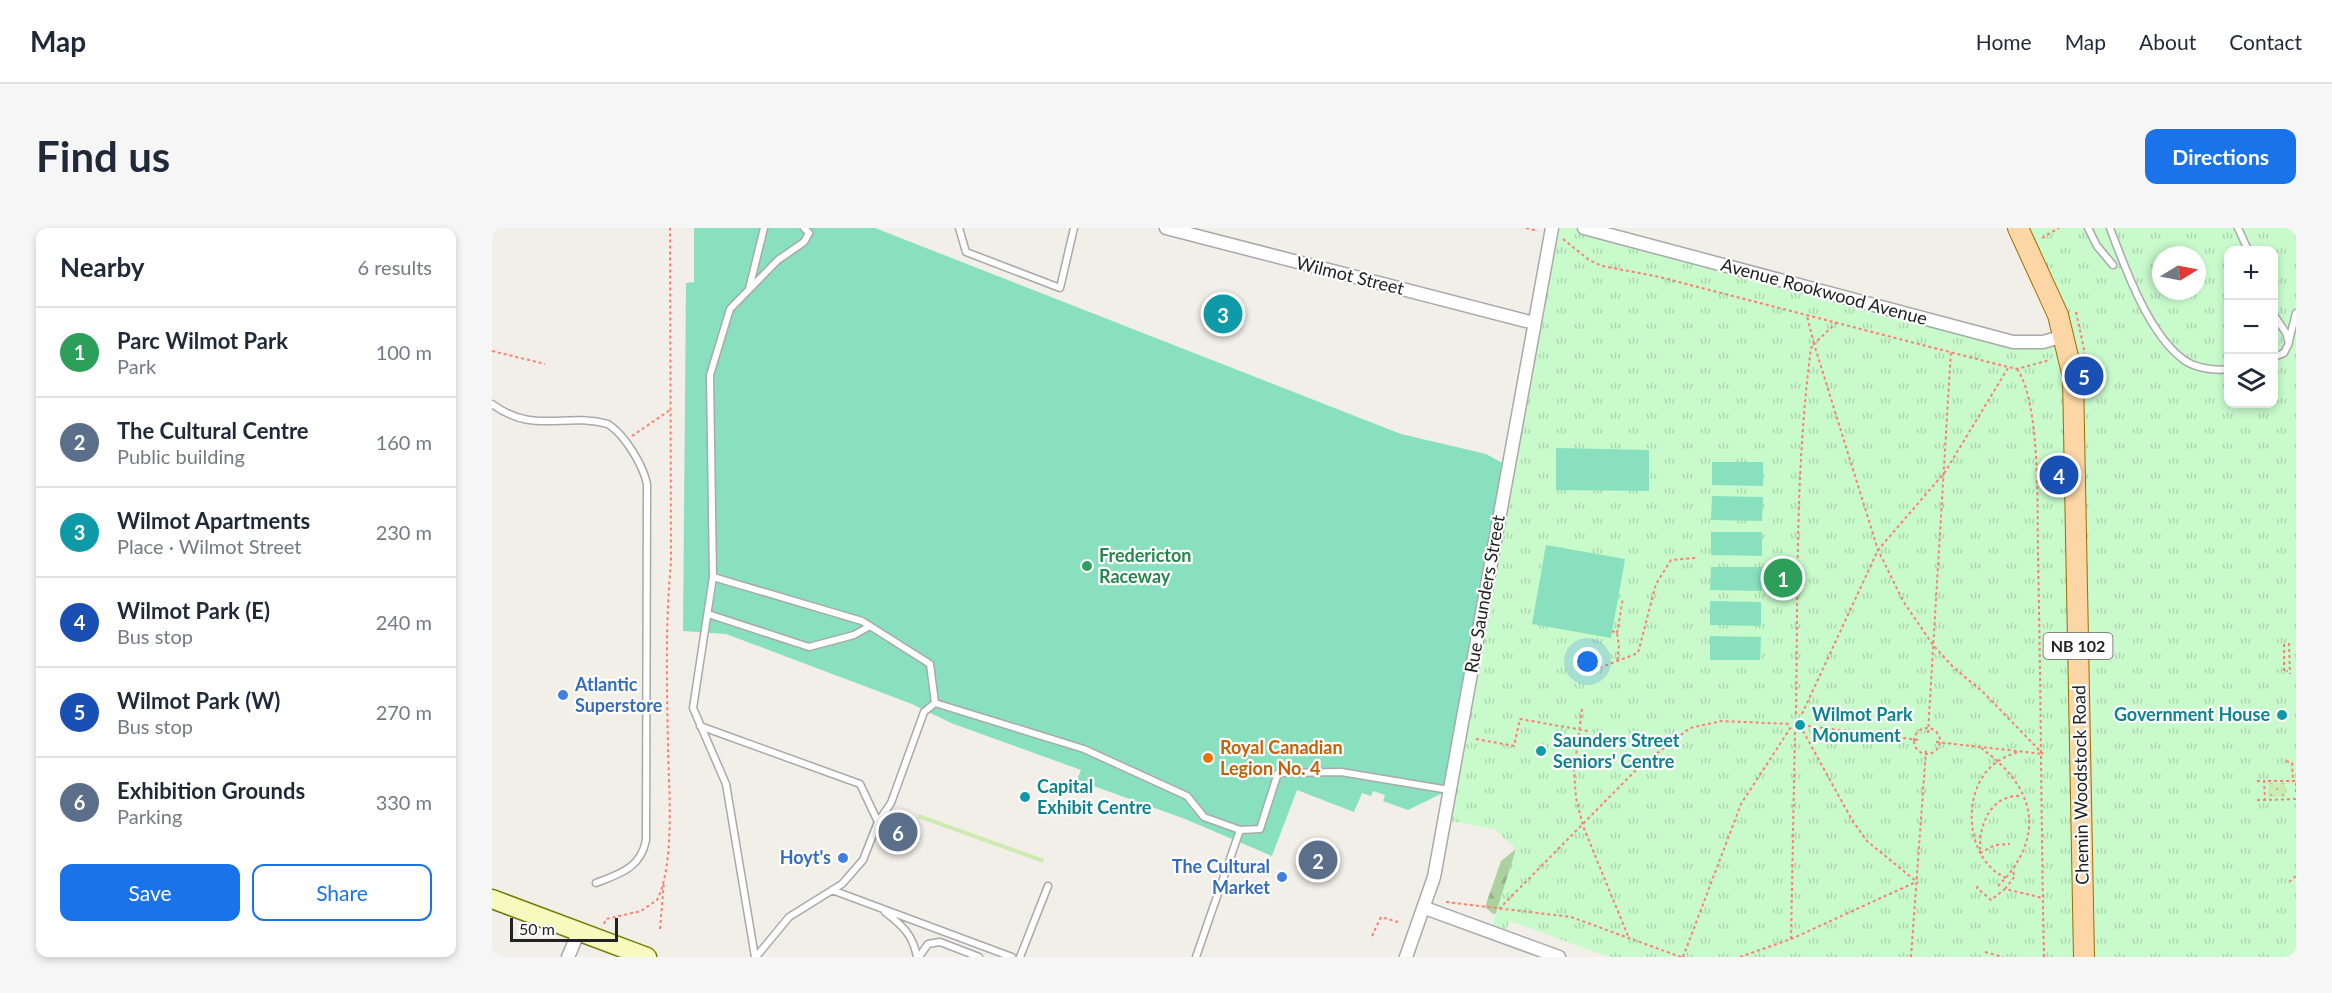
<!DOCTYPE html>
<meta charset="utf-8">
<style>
:root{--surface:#fff;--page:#f6f6f7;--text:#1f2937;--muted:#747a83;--line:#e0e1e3;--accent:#1a73e8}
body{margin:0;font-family:Lato,sans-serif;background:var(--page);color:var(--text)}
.controls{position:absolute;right:18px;top:18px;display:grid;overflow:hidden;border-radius:12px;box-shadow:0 3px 9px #0003}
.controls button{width:54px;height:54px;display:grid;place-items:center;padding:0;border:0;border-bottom:2px solid var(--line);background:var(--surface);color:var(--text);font:30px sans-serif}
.compass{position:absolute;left:1660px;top:18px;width:54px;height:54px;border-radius:50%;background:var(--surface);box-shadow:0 3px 9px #0003;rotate:80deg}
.scale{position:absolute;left:18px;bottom:15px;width:108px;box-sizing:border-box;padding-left:6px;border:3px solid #222;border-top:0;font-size:16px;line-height:21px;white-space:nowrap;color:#222;-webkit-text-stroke:4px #fff;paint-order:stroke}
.you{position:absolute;left:1096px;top:434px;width:21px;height:21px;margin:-15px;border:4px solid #fff;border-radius:50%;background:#1a73e8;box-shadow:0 0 0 9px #1a73e833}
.badge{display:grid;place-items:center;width:39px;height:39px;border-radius:50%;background:var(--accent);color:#fff;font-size:20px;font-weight:700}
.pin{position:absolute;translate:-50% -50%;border:3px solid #fff;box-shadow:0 2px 6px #0006}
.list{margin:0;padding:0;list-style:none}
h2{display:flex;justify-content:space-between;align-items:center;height:78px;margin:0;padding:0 24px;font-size:26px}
h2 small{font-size:20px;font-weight:400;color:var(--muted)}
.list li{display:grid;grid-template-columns:39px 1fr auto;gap:18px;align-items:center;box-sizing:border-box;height:90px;padding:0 24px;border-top:2px solid var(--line)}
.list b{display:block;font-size:22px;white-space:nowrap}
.list p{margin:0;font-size:20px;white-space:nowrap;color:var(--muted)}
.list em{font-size:20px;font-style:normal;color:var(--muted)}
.actions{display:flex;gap:12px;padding:18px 24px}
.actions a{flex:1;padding:14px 0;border:2px solid var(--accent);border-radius:12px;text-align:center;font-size:21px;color:var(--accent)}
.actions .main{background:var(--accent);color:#fff}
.icon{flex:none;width:33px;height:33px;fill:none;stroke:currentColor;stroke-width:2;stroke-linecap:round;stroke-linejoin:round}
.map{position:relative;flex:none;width:1804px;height:729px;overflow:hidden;border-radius:12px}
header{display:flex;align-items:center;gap:36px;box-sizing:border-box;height:84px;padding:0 30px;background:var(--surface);border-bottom:2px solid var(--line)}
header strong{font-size:28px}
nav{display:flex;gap:33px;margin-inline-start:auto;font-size:21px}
.intro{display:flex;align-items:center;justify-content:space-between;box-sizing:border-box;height:144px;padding:0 36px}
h1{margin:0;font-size:42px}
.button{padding:15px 27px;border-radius:12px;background:var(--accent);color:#fff;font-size:21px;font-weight:700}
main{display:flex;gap:36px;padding:0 36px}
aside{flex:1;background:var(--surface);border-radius:12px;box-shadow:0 3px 9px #0003}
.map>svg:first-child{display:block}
.grass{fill:#cdebb0}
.forest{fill:url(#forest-firs)}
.park{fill:url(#park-tufts);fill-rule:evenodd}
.garden{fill:url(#garden-dots)}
.pitch{fill:#88e0be}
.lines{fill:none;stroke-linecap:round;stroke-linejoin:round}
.lane-casing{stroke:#a9a9a9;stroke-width:9}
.street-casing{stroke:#a9a9a9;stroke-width:15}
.secondary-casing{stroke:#707d05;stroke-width:21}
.primary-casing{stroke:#a06b00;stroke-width:22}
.path{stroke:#fa8072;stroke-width:2;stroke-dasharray:3 3;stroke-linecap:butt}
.lane{stroke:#fff;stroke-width:6}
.street{stroke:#fff;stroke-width:12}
.secondary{stroke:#f7fabf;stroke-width:18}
.primary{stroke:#fcd6a4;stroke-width:20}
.leisure-dot{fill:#2e9e5b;stroke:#fff;stroke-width:2}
.shop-dot{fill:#3f7fe0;stroke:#fff;stroke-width:2}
.culture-dot{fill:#0f9aa8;stroke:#fff;stroke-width:2}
.food-dot{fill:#e8710a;stroke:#fff;stroke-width:2}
.labels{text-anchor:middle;stroke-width:4.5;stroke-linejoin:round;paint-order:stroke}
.shield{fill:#fff;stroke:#646464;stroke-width:1.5}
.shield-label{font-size:16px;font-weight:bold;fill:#222}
.street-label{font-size:18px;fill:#222;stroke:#fff}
.leisure-label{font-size:18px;font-weight:bold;fill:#27864d;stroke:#fff;text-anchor:start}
.shop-label{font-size:18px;font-weight:bold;fill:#366cbe;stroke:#fff;text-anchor:end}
.culture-label{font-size:18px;font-weight:bold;fill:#0d838f;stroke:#fff;text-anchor:start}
.food-label{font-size:18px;font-weight:bold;fill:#c56008;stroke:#fff;text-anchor:start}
</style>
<header>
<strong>Map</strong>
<nav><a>Home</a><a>Map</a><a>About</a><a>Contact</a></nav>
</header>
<div class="intro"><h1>Find us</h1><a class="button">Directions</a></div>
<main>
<aside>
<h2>Nearby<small>6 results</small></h2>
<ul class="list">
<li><span class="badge" style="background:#2e9e5b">1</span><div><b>Parc Wilmot Park</b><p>Park</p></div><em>100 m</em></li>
<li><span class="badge" style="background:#5c6f8a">2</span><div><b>The Cultural Centre</b><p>Public building</p></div><em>160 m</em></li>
<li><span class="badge" style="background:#0f9aa8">3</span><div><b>Wilmot Apartments</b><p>Place · Wilmot Street</p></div><em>230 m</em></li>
<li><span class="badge" style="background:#1a4fb4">4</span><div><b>Wilmot Park (E)</b><p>Bus stop</p></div><em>240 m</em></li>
<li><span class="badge" style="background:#1a4fb4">5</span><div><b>Wilmot Park (W)</b><p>Bus stop</p></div><em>270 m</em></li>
<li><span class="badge" style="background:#5c6f8a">6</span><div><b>Exhibition Grounds</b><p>Parking</p></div><em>330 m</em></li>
</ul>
<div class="actions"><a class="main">Save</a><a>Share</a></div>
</aside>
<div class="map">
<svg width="1804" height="729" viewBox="0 0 1804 729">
<defs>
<pattern id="forest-firs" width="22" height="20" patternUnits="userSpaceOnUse" patternTransform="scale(1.5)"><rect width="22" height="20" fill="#add19e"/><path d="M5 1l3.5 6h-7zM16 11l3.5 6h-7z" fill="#95b388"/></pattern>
<pattern id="park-tufts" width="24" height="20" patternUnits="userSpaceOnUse" patternTransform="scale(1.5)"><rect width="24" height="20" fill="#c8facc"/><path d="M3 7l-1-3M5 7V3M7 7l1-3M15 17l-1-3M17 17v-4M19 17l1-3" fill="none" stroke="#acd6af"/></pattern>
<pattern id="garden-dots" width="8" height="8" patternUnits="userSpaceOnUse" patternTransform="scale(1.5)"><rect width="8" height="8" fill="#cdebb0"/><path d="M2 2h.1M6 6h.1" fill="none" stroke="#b0c997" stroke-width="1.8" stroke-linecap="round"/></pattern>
</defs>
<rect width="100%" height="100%" fill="#f2efe9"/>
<!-- grass -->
<path class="grass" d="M427,586L552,631L551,635L426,590Z"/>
<!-- forest -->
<path class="forest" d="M1024,621L1014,685L1001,686L993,679L1009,633Z"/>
<!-- park -->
<path class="park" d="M1060,0H1092L1521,114L1564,111L1534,0H1804V729H1117L1018,693L1011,709L998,704L1024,621L1002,601L952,592ZM1736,22H1782V176H1736ZM1669,27H1705V63H1669Z"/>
<!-- garden -->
<path class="garden" d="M1774,555H1793V569H1775L1777,557Z"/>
<!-- pitch -->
<path class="pitch" d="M202,0H383L909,206L994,226L1016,238L957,562L916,582L891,573L893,567L881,563L879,568L870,565L862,584L805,562L780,628L693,591L585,552L589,542L459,495L420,476L234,406L191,403L194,55L202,54Z
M1064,220L1157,222V263L1064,262Z
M1220,234H1271V258L1220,257Z
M1220,268L1271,269L1270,293L1219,292Z
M1219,304H1270V328L1219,327Z
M1054,317L1133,331L1119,410L1040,396Z
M1219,339H1270V363L1218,362Z
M1218,373L1269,374V398L1218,397Z
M1218,408L1269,409L1268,432H1218Z"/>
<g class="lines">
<!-- lane casing -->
<g class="lane-casing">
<path id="lane" d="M467,0L474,24L568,60L582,0
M1596,0L1605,18L1621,37
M1618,0C1633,40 1657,107 1692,132C1703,140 1723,143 1736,141
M1746,0L1756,22
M257,61L272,0
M1782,87L1794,105L1797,115L1792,125L1782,129
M1797,113L1804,85
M0,176C42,207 72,184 116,196C133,207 151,237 155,256L154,612C149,640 127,646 104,655
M221,349L218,147L238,81L286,32L312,14L317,5L312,0
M216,386L317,419L362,407L378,398
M443,475L592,521L695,568L712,589L748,602L704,729
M208,498L368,556L386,594
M748,602L768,601L786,545L849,544L957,562
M340,662L520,729
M393,684C411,698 421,707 425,729
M263,729L234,556L201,480L221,349L370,393L438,436L443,475
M264,729L297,689L350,656L371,632L386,594L399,575L432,484L443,475
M427,729L436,716L448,714L487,729
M528,729L556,658"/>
</g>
<!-- street casing -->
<g class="street-casing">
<path id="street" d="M674,0L1042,95
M1092,0L1521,114H1551L1572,108
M933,680L1067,729
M76,729L87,703
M914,729L942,649L1060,0"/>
</g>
<!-- secondary casing -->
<g class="secondary-casing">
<path id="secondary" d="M0,671L155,729"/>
</g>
<!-- primary casing -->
<g class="primary-casing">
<path id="primary" d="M1526,0L1566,87L1581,149L1592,729"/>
</g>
<!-- path -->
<path class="path" d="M1034,0L1046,3
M1550,10L1567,0
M1071,11L1097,32L1110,38L1163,48L1516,139L1525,141L1558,132
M1584,84L1593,126
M1345,94L1322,116L1386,322L1411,373L1441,417L1462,440L1491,464L1551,526
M0,123L53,136
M1525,141C1549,175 1545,284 1546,329C1549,462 1549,596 1552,729
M140,208L178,182
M1120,403L1125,405L1127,418L1125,434
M1125,405L1131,370
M1797,415L1798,446
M1792,416V443H1796
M1102,442L1146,425L1164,356L1179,332L1204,330
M1090,481L1082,543L1084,570L1091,598L1136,708
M1304,486C1306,364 1303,241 1319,120L1322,116L1315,88
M1310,486L1386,322L1453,244L1516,140
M1763,491H1777
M1316,498L1427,512
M1422 513a13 13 0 1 1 26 0a13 13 0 1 1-26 0Z
M1311,503L1360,592L1375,613L1425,654
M1436,505L1459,122
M984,511L1022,518L1028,491L1096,503
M1444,514L1551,526
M1489,520C1544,559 1555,609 1506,658
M1794,533L1800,535L1801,552
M1765,553H1772
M1804,564V553H1772L1773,572L1804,571
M1765,572H1773
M1488,622C1487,596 1499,566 1530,568
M1488,625L1503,617L1518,616
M1514,650C1476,633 1470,574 1494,544C1503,533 1514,528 1526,524
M1797,654L1804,648
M1486,658L1485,660L1499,672L1513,661L1551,670
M1513,661L1523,648L1521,644
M954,674L1079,689L1189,729
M1007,681L1146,540L1198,500L1230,493L1298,496
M112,696L114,691L149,683L165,672C183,636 177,562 176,522C175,459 173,396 179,334L178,0
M168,701L172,653
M880,708L889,689L906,694
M1299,711L1303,503
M1493,724L1511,729
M1191,729L1249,576L1299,499
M1248,729L1299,711L1424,654
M1419,729L1434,522"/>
<!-- lane -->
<use href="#lane" class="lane"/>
<!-- street -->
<use href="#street" class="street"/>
<!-- secondary -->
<use href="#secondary" class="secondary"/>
<!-- primary -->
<use href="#primary" class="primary"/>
</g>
<!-- markers -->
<circle class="leisure-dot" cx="595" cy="338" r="6"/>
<g class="shop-dot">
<circle cx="71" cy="467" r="6"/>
<circle cx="351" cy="630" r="6"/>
<circle cx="790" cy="649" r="6"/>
</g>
<g class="culture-dot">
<circle cx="1790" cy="487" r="6"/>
<circle cx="1308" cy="497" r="6"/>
<circle cx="1049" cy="523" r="6"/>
<circle cx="533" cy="569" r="6"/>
</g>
<circle class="food-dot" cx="716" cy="530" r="6"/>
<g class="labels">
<!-- shield labels -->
<rect class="shield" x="1551.5" y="405" width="69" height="26" rx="4.5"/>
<g class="shield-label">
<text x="1586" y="424">NB 102</text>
</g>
<!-- street labels -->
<g class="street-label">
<text transform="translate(858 48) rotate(14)" y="6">Wilmot Street</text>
<text transform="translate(1332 64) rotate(15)" y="6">Avenue Rookwood Avenue</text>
<text transform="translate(993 366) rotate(-80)" y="6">Rue Saunders Street</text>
<text transform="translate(1589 557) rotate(-91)" y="6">Chemin Woodstock Road</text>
</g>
<!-- leisure labels -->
<g class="leisure-label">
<text x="607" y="334">Fredericton<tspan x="607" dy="21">Raceway</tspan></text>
</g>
<!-- shop labels -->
<g class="shop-label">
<text x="83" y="463" text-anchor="start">Atlantic<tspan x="83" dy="21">Superstore</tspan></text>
<text x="339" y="636">Hoyt's</text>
<text x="778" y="645">The Cultural<tspan x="778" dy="21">Market</tspan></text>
</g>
<!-- culture labels -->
<g class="culture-label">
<text x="1320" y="493">Wilmot Park<tspan x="1320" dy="21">Monument</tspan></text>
<text x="1778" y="493" text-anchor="end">Government House</text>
<text x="1061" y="519">Saunders Street<tspan x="1061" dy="21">Seniors' Centre</tspan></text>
<text x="545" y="565">Capital<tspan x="545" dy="21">Exhibit Centre</tspan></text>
</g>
<!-- food labels -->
<g class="food-label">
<text x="728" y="526">Royal Canadian<tspan x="728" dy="21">Legion No. 4</tspan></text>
</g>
</g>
</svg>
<div class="controls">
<button>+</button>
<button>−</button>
<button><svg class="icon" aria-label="layers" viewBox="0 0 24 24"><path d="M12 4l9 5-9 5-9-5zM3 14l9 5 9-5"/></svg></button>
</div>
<svg class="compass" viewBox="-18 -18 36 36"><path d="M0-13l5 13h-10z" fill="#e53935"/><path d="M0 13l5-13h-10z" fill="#747a83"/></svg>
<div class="scale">50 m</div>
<div class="you"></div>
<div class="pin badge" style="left:1291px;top:350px;background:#2e9e5b">1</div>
<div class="pin badge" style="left:826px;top:632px;background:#5c6f8a">2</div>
<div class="pin badge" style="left:731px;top:86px;background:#0f9aa8">3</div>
<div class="pin badge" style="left:1567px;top:247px;background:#1a4fb4">4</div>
<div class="pin badge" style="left:1592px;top:148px;background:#1a4fb4">5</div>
<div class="pin badge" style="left:406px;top:604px;background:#5c6f8a">6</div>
</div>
</main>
